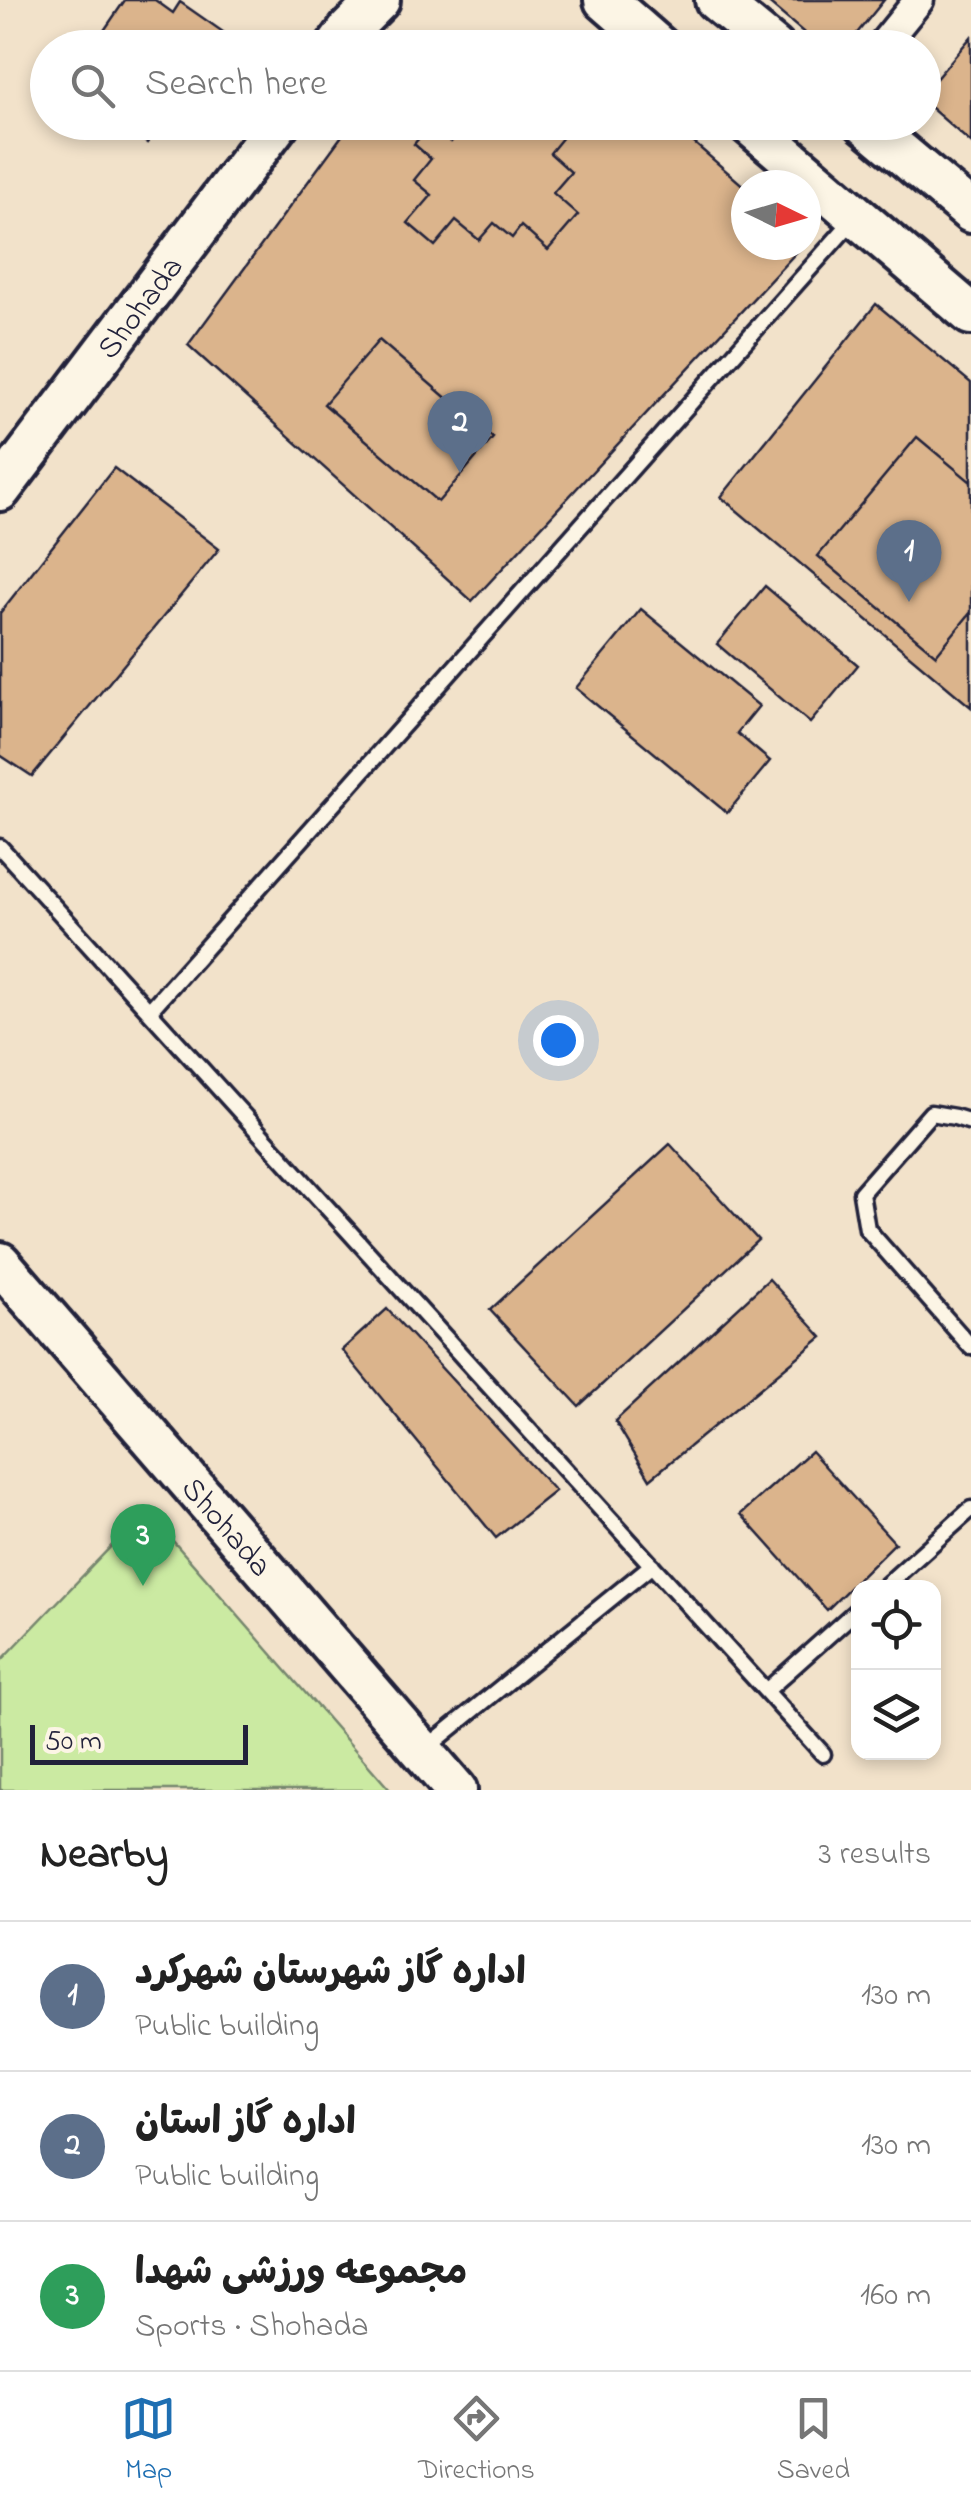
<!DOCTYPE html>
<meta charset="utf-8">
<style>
:root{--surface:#fff;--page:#f6f6f6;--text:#222;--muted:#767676;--line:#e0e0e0;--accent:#1f6fb2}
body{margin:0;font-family:"Indie Flower","Playpen Sans Arabic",sans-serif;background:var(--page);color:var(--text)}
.controls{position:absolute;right:30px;bottom:30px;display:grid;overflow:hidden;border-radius:20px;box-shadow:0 5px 15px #0003}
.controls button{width:90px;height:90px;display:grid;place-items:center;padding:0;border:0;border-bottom:2px solid var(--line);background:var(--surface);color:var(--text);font:50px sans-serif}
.compass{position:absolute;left:731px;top:170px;width:90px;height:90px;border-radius:50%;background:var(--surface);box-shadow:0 5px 15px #0003;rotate:95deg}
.scale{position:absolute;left:30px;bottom:25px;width:218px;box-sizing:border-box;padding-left:10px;border:5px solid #22223b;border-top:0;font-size:28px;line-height:35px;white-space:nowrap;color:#22223b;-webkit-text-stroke:8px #fcf5e5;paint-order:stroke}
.you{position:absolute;left:558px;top:1040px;width:35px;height:35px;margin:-25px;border:8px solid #fff;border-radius:50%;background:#1a73e8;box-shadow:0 0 0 15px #1a73e833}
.badge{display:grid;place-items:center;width:65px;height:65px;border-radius:50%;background:var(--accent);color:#fff;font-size:32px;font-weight:700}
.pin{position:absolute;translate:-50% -82px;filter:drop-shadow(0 2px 5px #0008)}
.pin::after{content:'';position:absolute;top:52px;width:35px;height:30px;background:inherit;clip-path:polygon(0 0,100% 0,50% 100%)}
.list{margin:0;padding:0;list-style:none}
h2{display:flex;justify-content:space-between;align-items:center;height:130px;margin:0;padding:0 40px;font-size:42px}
h2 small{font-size:32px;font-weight:400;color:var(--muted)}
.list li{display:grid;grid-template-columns:65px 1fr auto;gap:30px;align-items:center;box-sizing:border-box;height:150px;padding:0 40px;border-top:2px solid var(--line)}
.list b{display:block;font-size:38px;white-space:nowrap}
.list p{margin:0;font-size:32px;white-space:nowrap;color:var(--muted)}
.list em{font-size:32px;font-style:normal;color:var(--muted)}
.icon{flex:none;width:55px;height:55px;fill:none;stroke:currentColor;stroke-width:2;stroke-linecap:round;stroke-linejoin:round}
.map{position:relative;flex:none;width:971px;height:1790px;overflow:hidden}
.search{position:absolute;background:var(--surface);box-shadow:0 5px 15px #0003;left:30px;right:30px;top:30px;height:110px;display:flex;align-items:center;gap:25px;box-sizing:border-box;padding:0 35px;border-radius:55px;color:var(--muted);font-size:38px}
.sheet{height:580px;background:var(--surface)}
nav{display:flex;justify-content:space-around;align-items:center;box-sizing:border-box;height:140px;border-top:2px solid var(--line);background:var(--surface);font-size:28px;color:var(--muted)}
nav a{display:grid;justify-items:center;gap:5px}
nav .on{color:var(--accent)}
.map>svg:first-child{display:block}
.green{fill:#cbeaa2;stroke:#76866e;stroke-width:2.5}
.building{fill:#dbb48c;stroke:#22223b;stroke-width:2.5}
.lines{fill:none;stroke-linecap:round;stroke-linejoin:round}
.service-casing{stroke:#22223b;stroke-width:21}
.minor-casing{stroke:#22223b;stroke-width:35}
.secondary-casing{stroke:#22223b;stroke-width:48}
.service{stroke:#fcf5e5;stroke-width:14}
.minor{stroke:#fcf5e5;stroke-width:28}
.secondary{stroke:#fcf5e5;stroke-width:40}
.labels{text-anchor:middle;stroke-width:8;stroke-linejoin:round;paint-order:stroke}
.street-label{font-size:32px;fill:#22223b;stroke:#fcf5e5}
</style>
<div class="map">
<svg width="971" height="1790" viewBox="0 0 971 1790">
<rect width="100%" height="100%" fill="#f2e2ca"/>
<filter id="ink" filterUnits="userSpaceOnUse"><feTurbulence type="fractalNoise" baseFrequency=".01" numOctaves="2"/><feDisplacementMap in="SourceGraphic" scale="20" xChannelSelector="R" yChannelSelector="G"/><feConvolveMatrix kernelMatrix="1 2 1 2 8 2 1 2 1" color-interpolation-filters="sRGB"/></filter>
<g filter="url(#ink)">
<!-- green -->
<path class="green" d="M146,1510L390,1790H0V1662Z"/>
<!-- building -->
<path class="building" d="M125,0H155L173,13L180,2L236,41L232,48H92Z
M765,0H884L845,48H822Z
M565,33L583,48H424L479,42Z
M971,37V143L924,102V93Z
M118,122H162L147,143Z
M352,122H670L746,188V245H803L472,601L188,345Z
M468,122H517L527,131L534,122H558L568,131L550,153L571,172L553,193L578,215L548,250L521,226L512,238L494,223L479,240L456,221L435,246L408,223L432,195L414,180L431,159L414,144L430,125L451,142Z
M876,304L971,383V707L721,497Z
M379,340L493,438L438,502L324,404Z
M917,437L971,482V612L936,655L818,556Z
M114,468L219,549L32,776L0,755V613Z
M765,586L858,665L810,723L717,644Z
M641,609L759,706L737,733L770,761L727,813L576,688Z
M670,1144L758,1240L579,1406L490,1310Z
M769,1279L822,1337L650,1479L615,1421Z
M387,1309L555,1491L496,1538L342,1350Z
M811,1451L895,1543L827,1610L741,1514Z"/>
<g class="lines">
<!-- service casing -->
<g class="service-casing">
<path id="service" d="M0,847L823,1754
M150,1010L854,219
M971,1122L955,1117L931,1113L861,1193L867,1229L971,1347
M883,1588L971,1509
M766,1691L858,1609
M424,1750L652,1565"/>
</g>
<!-- minor casing -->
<g class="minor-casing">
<path id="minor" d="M880,48L919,0"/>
</g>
<!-- secondary casing -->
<g class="secondary-casing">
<g id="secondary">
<path d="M605,0L660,48"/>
<path d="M716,0L774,48"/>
<path d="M336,48L349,30L379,0"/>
<path d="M747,122L971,314"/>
<path d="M864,122L971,212"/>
<path id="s1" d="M0,490L279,122"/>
<path id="s2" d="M0,1263L456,1790"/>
</g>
</g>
<!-- service -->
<use href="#service" class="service"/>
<!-- minor -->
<use href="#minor" class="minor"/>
<!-- secondary -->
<use href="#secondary" class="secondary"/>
</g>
</g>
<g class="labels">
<!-- street labels -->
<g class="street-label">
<text dy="11" stroke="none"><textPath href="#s1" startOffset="230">Shohada</textPath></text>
<text dy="11" stroke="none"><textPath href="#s2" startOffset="348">Shohada</textPath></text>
</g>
</g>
</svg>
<div class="controls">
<button><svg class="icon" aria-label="locate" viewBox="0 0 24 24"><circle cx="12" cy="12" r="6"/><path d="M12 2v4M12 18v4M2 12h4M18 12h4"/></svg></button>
<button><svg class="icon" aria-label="layers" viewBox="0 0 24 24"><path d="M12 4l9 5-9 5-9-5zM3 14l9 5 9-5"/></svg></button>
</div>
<svg class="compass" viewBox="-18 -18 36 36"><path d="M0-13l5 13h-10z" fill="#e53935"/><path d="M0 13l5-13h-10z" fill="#767676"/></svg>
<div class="scale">50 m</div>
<div class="you"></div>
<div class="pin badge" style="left:909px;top:602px;background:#5c6f8a">1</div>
<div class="pin badge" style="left:460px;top:473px;background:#5c6f8a">2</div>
<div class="pin badge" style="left:143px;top:1586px;background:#2e9e5b">3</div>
<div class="search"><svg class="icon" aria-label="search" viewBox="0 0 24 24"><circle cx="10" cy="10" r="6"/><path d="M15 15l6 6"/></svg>Search here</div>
</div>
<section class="sheet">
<h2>Nearby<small>3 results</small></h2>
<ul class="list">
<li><span class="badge" style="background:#5c6f8a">1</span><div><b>اداره گاز شهرستان شهرکرد</b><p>Public building</p></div><em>130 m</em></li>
<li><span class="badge" style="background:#5c6f8a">2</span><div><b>اداره گاز استان</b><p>Public building</p></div><em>130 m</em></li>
<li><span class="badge" style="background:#2e9e5b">3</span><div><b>مجموعه ورزشی شهدا</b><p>Sports · Shohada</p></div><em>160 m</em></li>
</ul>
</section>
<nav>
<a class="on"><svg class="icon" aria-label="map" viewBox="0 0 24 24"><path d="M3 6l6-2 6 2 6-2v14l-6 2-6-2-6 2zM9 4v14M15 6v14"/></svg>Map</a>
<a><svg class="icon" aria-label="directions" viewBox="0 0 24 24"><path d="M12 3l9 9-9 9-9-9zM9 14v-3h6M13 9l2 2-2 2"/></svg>Directions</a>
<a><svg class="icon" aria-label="saved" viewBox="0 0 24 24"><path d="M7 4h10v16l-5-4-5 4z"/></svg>Saved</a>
</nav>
